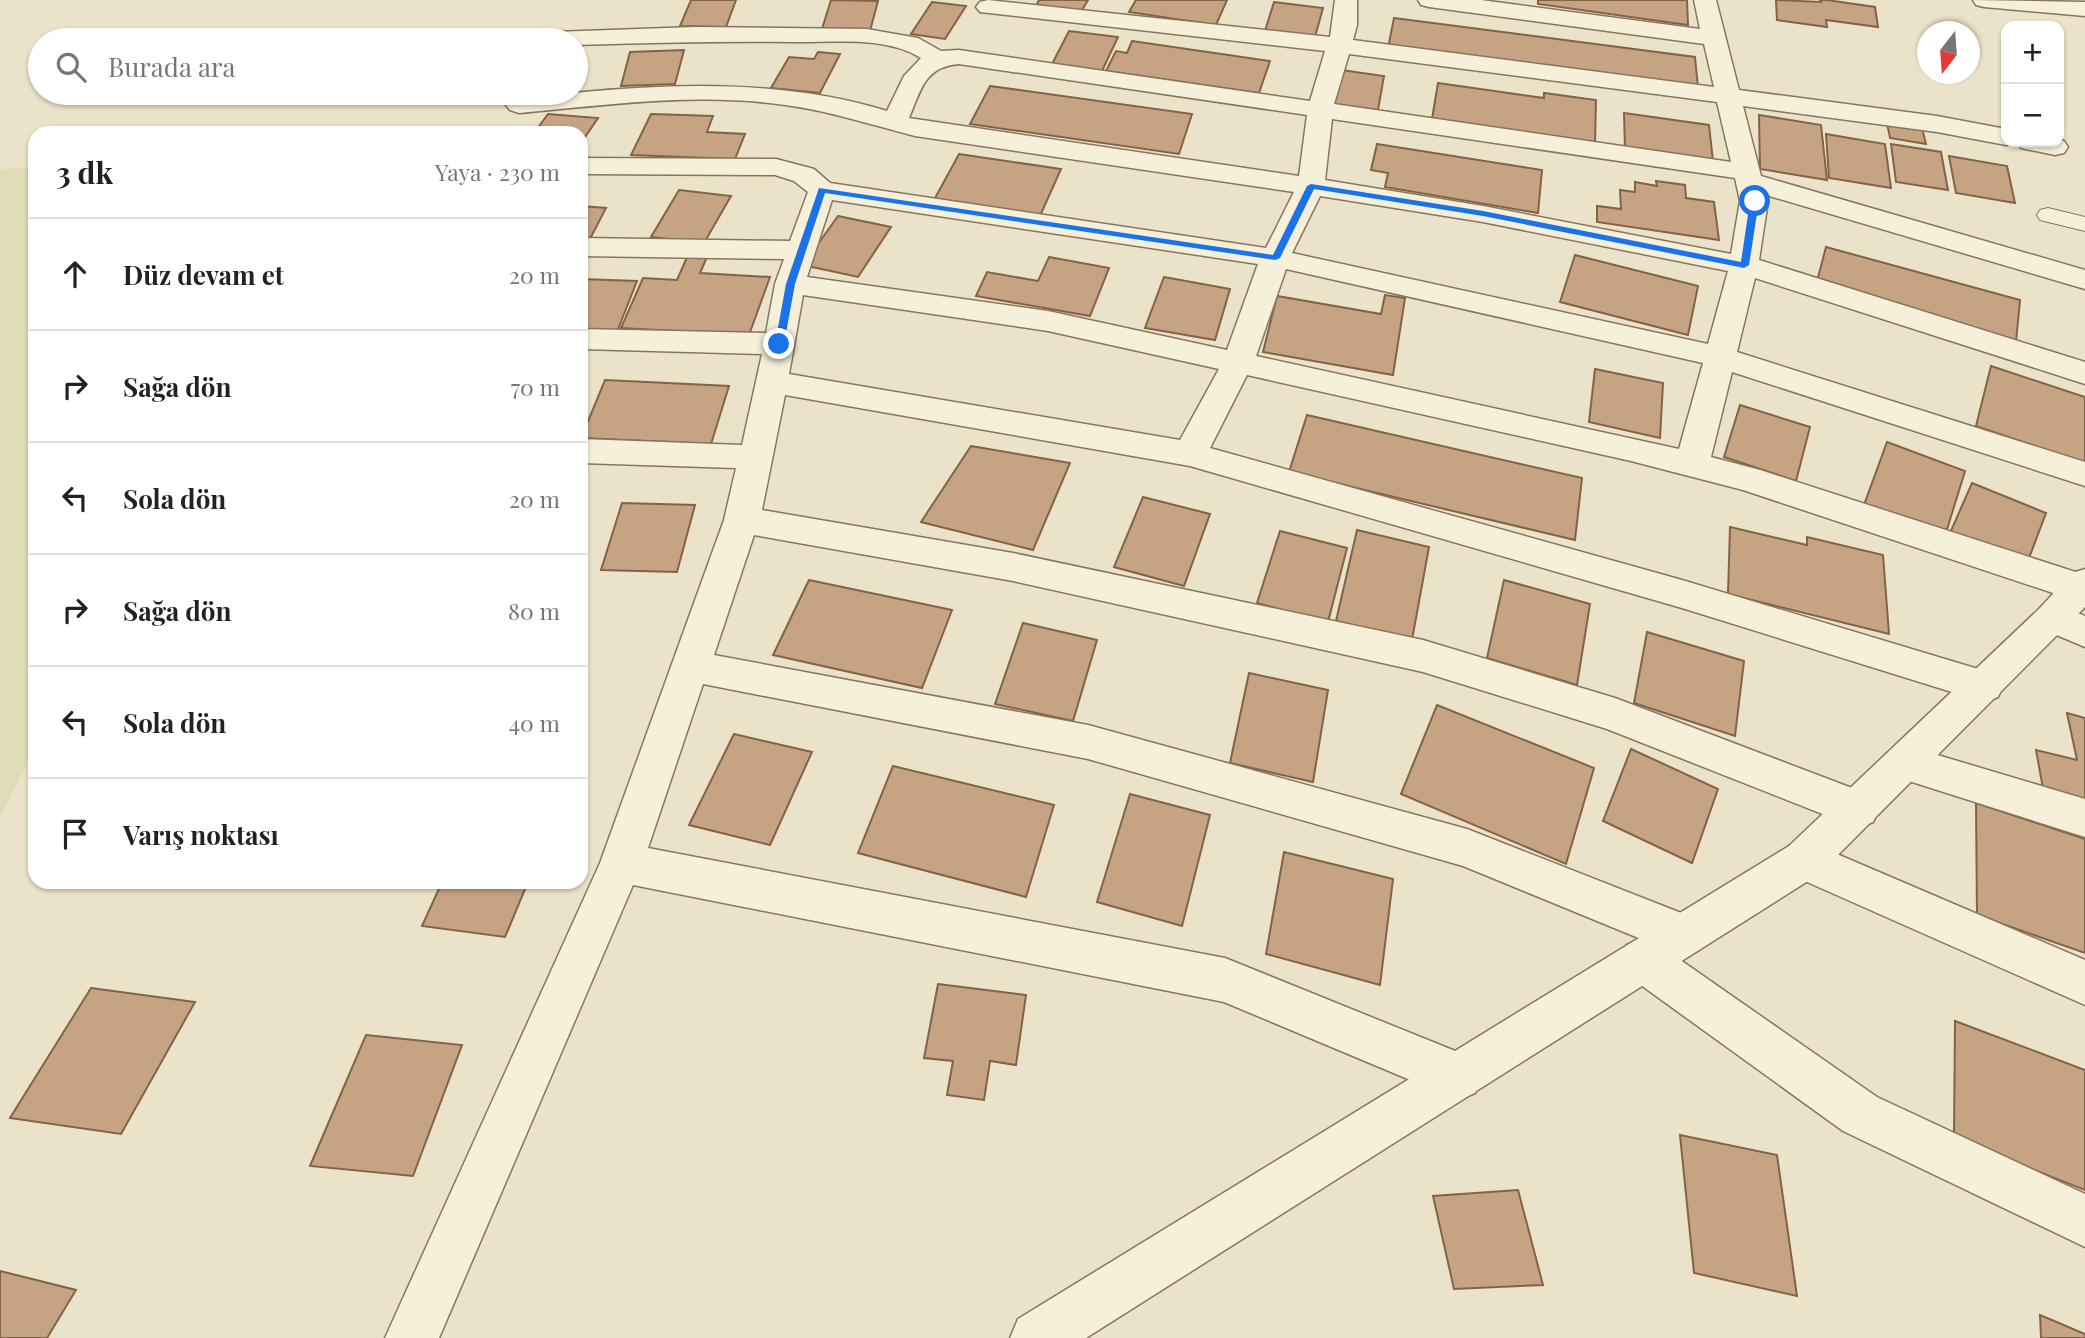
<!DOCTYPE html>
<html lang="tr">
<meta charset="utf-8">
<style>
:root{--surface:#fff;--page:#f2f2f2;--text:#222;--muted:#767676;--line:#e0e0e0}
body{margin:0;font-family:"Playfair Display",serif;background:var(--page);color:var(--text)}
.controls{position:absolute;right:21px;top:21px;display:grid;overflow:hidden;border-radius:14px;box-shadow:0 2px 5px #0004}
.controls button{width:63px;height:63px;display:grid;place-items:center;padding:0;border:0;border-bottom:2px solid var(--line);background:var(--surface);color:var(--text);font:35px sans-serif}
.compass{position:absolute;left:1917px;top:21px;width:63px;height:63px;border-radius:50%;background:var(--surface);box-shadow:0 2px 5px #0004;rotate:197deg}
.stop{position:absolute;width:21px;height:21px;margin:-16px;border:5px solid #1a73e8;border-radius:50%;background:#fff}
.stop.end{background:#1a73e8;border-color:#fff;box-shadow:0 2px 7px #0008}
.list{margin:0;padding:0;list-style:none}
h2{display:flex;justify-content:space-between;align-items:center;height:91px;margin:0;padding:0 28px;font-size:30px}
h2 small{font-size:23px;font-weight:400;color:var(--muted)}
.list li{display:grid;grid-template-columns:46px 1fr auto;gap:21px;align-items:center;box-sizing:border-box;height:112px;padding:0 28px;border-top:2px solid var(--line)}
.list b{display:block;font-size:26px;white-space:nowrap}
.list em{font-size:23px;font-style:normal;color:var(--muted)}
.icon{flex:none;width:38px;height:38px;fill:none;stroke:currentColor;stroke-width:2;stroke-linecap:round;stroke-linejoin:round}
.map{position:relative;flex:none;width:2085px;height:1338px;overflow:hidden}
.search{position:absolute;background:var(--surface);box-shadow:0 2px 5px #0004;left:28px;top:28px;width:560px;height:77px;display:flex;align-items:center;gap:18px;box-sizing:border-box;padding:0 24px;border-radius:38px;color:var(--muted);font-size:26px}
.panel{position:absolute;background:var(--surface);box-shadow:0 2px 5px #0004;left:28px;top:126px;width:560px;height:763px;border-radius:21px}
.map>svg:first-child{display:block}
.farmland{fill:#e0dcb7}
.building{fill:#c6a382;stroke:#836347;stroke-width:2}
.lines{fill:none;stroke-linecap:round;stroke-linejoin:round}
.service-casing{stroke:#86765f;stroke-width:2}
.minor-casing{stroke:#86765f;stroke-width:3}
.tertiary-casing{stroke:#86765f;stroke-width:3}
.service{fill:#f6f0db;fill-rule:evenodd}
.minor{fill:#f6f0db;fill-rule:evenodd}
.tertiary{fill:#f6f0db;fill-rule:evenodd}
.route{fill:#1a73e8}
</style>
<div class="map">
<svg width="2085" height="1338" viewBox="0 0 2085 1338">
<rect width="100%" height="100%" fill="#ebe3c9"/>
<!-- farmland -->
<path class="farmland" d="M35,168V749L0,816V169Z"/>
<!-- building -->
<path class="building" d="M691,0H736L726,27L680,26Z
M831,0L878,1L870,31L822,29Z
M1039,0H1088L1081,12L1036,6Z
M1136,0H1227L1216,25L1129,12Z
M1538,0H1687L1688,25L1538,4Z
M1776,0L1821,2L1820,0H1827L1875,7L1878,27L1826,20L1827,27L1777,20Z
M932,2L966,6L945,39L911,34Z
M1274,2L1323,8L1315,37L1265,31Z
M1394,18L1695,57L1698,88L1388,48Z
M1069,31L1118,37L1102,71L1052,64Z
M1132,41L1270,61L1259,93L1106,71L1116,51L1127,53Z
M684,50L675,84L621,86L630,52Z
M818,52L840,54L820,93L771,88L789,57L814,59Z
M1334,69L1384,76L1378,110L1326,103Z
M1438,83L1544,98V93L1596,100L1595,143L1432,119Z
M990,86L1192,114L1179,154L970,124Z
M1624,113L1709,125L1713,161L1625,148Z
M548,114L598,118L581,143V133H534Z
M651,114L713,116L707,132L745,134L735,159L631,155Z
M1759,115L1821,125L1827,180L1760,169Z
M1887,123L1922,128L1926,144L1890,138Z
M1826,134L1885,144L1891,188L1829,178Z
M1377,144L1542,170L1538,213L1385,187L1388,173L1371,170Z
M1891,144L1941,152L1948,190L1896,182Z
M959,154L1061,169L1040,216L934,200Z
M1949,156L2007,166L2015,203L1956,193Z
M1656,181L1685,185L1686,198L1714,202L1719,240L1597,222V206L1621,209L1620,190L1635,192V182L1657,186Z
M679,190L731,196L704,243L651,237Z
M581,206L606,208L590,239L581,238Z
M838,216L891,227L858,277L803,265Z
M1826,247L2020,300L2016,342L1816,285Z
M688,255L707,257L700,273L770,277L749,335L621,328L643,278L677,280Z
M1575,255L1698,286L1688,335L1560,302Z
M1049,257L1109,268L1090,316L976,296L987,272L1038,281Z
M1164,277L1230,289L1215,340L1145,328Z
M581,279L637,281L617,332L581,331Z
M1385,295L1405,298L1393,375L1263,352L1277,296L1381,314Z
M1991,366L2085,397V463L1976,426Z
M1595,369L1663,383L1660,438L1589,422Z
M605,380L729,386L711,444L581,438Z
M1740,405L1810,427L1796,481L1724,457Z
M1307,415L1582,478L1575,540L1289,472Z
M1887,442L1965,471L1945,536L1864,505Z
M971,446L1070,463L1033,550L921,522Z
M1972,483L2046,513L2026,566L1950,533Z
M1143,497L1210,514L1184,586L1114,567Z
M622,503L695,505L677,572L601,570Z
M1730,527L1807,545V537L1883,555L1889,634L1728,594Z
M1357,530L1429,547L1412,640L1336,621Z
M1280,531L1347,548L1328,622L1257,603Z
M809,580L952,610L922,688L773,655Z
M1504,580L1590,604L1577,685L1487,658Z
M1023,623L1097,640L1073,721L995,704Z
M1647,632L1744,661L1735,736L1634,703Z
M1249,673L1328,690L1313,782L1230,763Z
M1437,705L1594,768L1566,864L1401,794Z
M2067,713L2085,718V804L2044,794L2036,750L2077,760Z
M734,734L812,752L770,845L689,825Z
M1631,749L1718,789L1692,863L1603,821Z
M893,766L1054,805L1026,897L858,853Z
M1130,794L1210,815L1182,926L1097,902Z
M1976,803L2085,839V953L1977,915Z
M1284,852L1393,879L1380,985L1266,954Z
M442,882H528L505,937L422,926Z
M938,984L1026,995L1016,1065L990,1061L984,1100L947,1095L953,1061L924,1058Z
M91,988L195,1002L121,1134L10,1118Z
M1955,1021L2085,1070V1190L1954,1138Z
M366,1035L462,1045L413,1176L310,1166Z
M1680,1135L1777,1155L1797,1296L1694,1273Z
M1518,1190L1543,1285L1454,1289L1433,1196Z
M0,1271L76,1290L47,1338H0Z
M2040,1315L2085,1334V1338H2041Z"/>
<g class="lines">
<!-- service casing -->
<g class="service-casing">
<path id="service" d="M2048,208L2085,217V231L2040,220L2037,215L2040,210Z"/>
</g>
<!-- minor casing -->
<g class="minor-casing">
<path id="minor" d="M988,0L1330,37L1335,0H1357V25L1353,40L1714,87L1704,44L1429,7L1421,5L1418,0H1481L1700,29L1694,0H1716L1739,90L1937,116L2006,129V142L2015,143L2006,145L1937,132L1743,106L1761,176L2085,270V289L1766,195L1768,201L1759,260L2085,362V384L1755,278L1737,352L2085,462V486L1732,372L1711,457L1760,470L2085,575V601L2068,598L1743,490L1631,461L1247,375L1210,448L1682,580L1998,675L2003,686L1998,697L1984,702L1682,608L1190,466L785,395L762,510L1013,553L1423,640L1615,698L1873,796L1879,809L1873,822L1858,828L1607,729L1423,672L1013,581L754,535L714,655L1088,725L1467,829L1699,920L1705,935L1699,950L1683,956L1666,950L1877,1097L2085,1194V1247L1843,1131L1627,975L1620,960L1627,945L1641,939L1463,866L1088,759L703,684L648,848L1225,958L1475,1059L1482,1076L1475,1093L1458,1100L1224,1002L633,885L439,1338H385L600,863L724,520L736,468L581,463V439L742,445L762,354L581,349V329L766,333L775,284L784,259L581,256V238L790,241L808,192L794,181L775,175L581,174V158L776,159L814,169L830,183L1266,248L1294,192L915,136C872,125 830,111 785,105C698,92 606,105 519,113L510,110L506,105L510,100C531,94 553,95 574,93C678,83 785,80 887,111L904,76L921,58C884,35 831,43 790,42C718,41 647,43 576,45V40H514L518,35L526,33L695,27L867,29L918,38L941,51L959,50L1310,101L1325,51L980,12L976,7L980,2ZM1349,54L1717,102L1731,162L1334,104ZM959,64L1307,115L1299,176L909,118C921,90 924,67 959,64ZM1332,119L1735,178L1740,201L1731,254L1483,206L1325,180ZM1320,196L1483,222L1728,271L1708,344L1292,253ZM832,200L1258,264L1227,350L1048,311L807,277ZM1286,269L1703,363L1679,449L1256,356ZM803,295L1048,331L1219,369L1180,440L789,374Z
M1973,0L2085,2V16L1984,7L1976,5Z
M2059,140L2064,141L2068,147L2064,153L2055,155L2021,148L2017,142Z
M2053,603L2085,616V647L2040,628L2034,618L2040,608Z
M1904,745L2085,799V837L1890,775L1884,763L1890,751Z
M1804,840L2085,960V1005L1789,874L1783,860L1789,846Z"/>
</g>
<!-- tertiary casing -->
<g class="tertiary-casing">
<path id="tertiary" d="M2085,569V607L1819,874L1086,1338H1010L1018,1319L1789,846L2040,608L2072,573Z"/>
</g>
<!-- service -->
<use href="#service" class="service"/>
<!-- minor -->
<use href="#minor" class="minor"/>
<!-- tertiary -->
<use href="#tertiary" class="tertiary"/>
</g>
<!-- route -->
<path class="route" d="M1311,184L1483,211L1741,262L1750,201L1755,198L1759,201L1749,265L1744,268L1483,216L1314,189L1280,258L1275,260L825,193L795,284L784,344L779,347L775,344L786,284L819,188L1273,255L1307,186Z"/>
</svg>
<div class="controls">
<button>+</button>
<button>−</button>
</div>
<svg class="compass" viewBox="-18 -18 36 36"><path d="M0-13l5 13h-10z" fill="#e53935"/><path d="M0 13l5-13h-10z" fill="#767676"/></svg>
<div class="stop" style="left:1755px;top:201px"></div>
<div class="stop end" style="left:779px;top:344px"></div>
<div class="search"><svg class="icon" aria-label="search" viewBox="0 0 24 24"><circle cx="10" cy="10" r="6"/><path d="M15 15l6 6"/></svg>Burada ara</div>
<section class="panel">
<h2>3 dk<small>Yaya · 230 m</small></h2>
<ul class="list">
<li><svg class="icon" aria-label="ahead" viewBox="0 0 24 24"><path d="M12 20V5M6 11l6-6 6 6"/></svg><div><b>Düz devam et</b></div><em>20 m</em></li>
<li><svg class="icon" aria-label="right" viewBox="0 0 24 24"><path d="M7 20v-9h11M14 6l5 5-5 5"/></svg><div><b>Sağa dön</b></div><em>70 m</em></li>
<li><svg class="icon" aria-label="left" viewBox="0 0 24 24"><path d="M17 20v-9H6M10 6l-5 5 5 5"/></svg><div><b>Sola dön</b></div><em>20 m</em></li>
<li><svg class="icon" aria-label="right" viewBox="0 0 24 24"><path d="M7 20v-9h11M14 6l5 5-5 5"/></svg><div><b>Sağa dön</b></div><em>80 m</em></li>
<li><svg class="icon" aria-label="left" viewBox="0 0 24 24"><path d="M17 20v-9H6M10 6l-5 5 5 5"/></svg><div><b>Sola dön</b></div><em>40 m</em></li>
<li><svg class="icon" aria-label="arrive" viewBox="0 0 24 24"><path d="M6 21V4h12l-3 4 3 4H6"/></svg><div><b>Varış noktası</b></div></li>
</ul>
</section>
</div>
